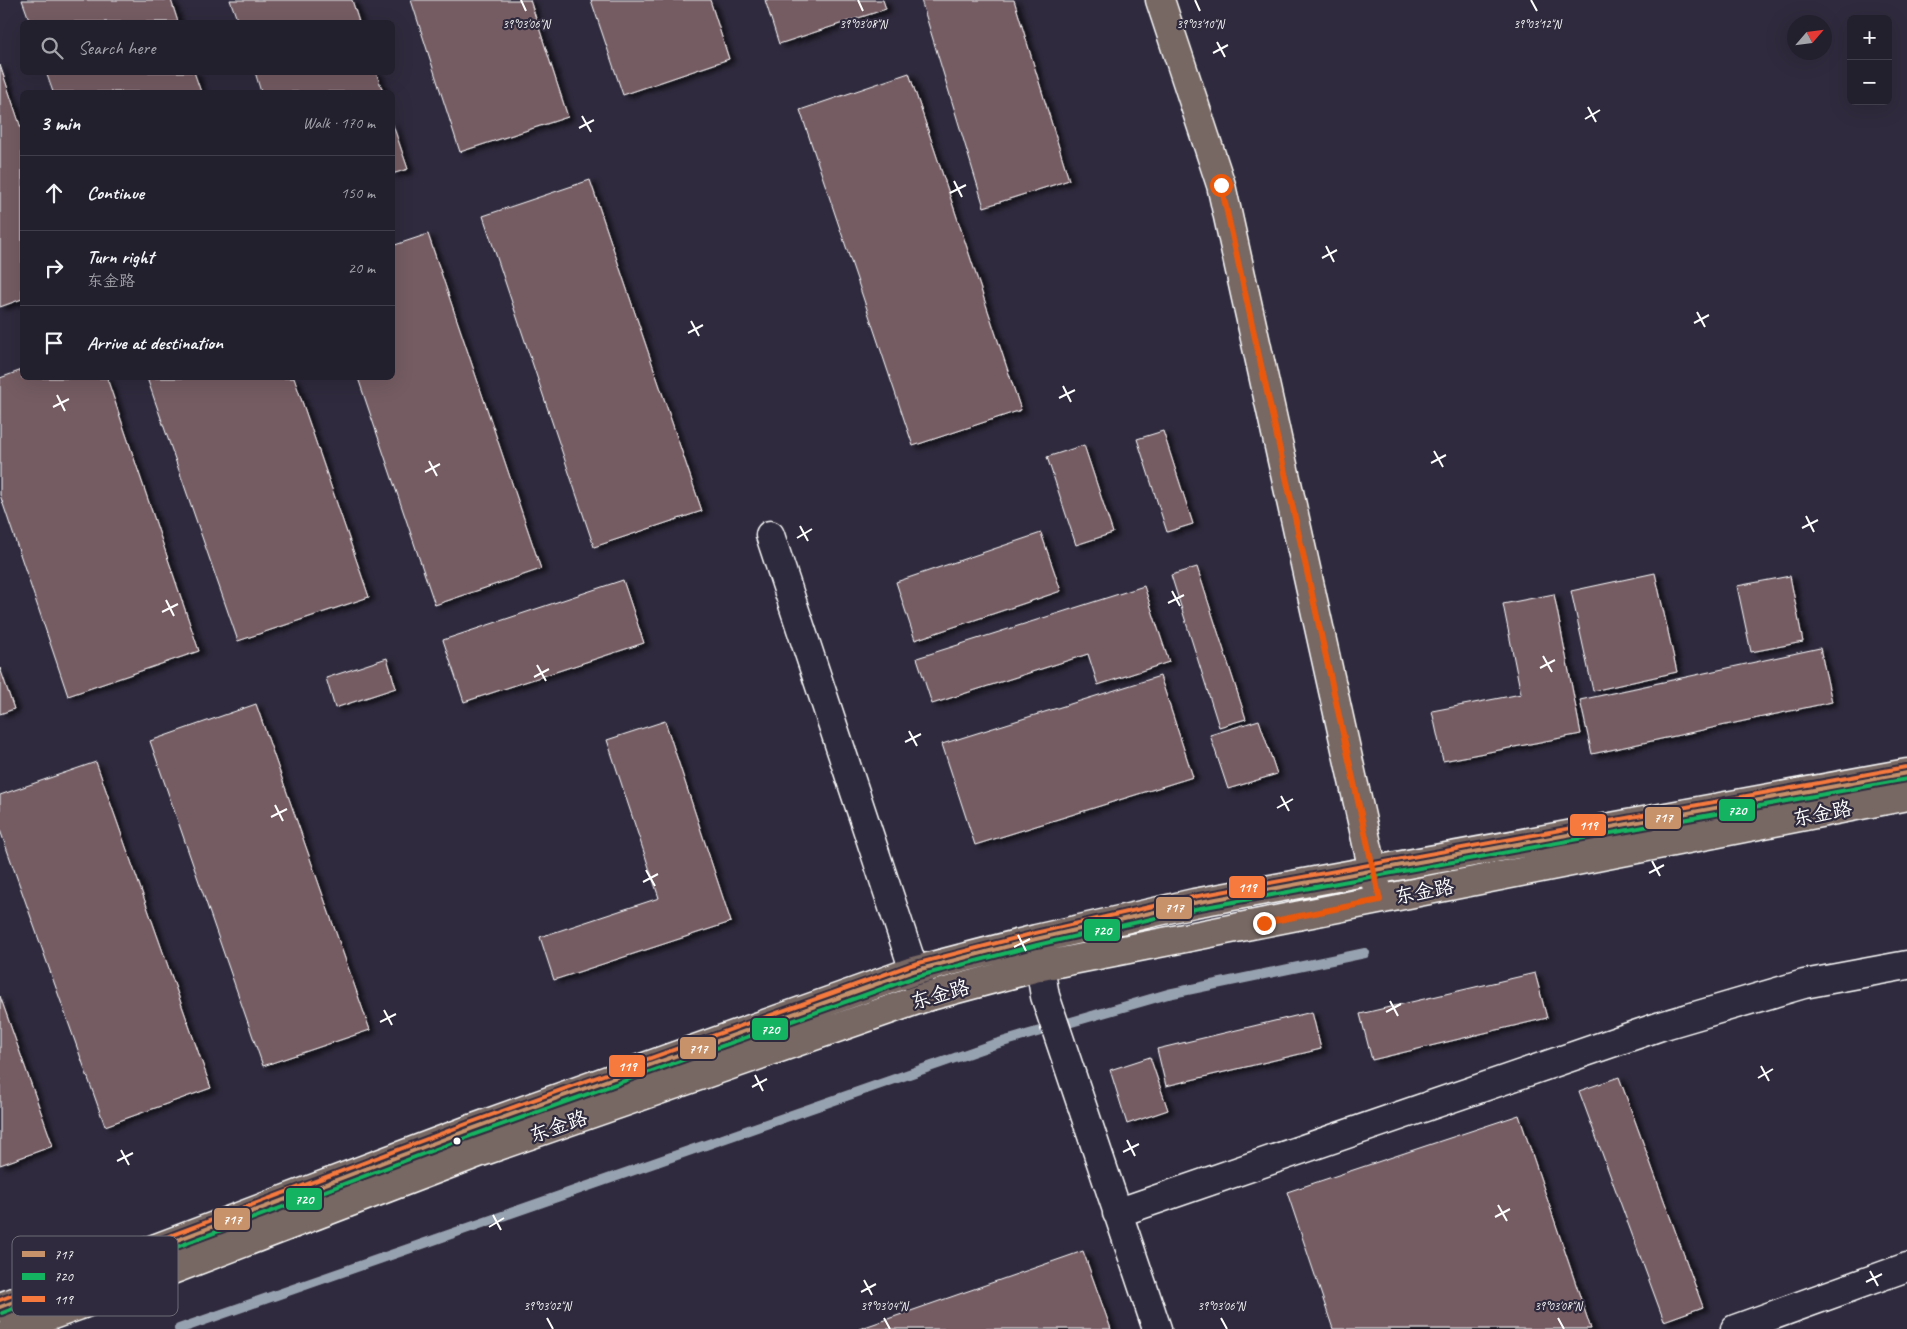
<!DOCTYPE html>
<meta charset="utf-8">
<style>
:root{--surface:#23202e;--page:#2f2d3a;--text:#f1f3f6;--muted:#a3a3aa;--line:#403e4a}
body{margin:0;font-family:Caveat,"LXGW WenKai TC",sans-serif;background:var(--page);color:var(--text)}
.controls{position:absolute;right:15px;top:15px;display:grid;overflow:hidden;border-radius:8px;box-shadow:0 5px 20px #0002}
.controls button{width:45px;height:45px;display:grid;place-items:center;padding:0;border:0;border-bottom:1px solid var(--line);background:var(--surface);color:var(--text);font:25px sans-serif}
.compass{position:absolute;left:1787px;top:15px;width:45px;height:45px;border-radius:50%;background:var(--surface);box-shadow:0 5px 20px #0002;rotate:62deg}
.stop{position:absolute;width:15px;height:15px;margin:-11px;border:4px solid #ea580c;border-radius:50%;background:#fff}
.stop.end{background:#ea580c;border-color:#fff;box-shadow:0 1px 5px #0008}
.list{margin:0;padding:0;list-style:none}
h2{display:flex;justify-content:space-between;align-items:center;height:65px;margin:0;padding:0 20px;font-size:21px}
h2 small{font-size:16px;font-weight:400;color:var(--muted)}
.list li{display:grid;grid-template-columns:32px 1fr auto;gap:15px;align-items:center;box-sizing:border-box;height:75px;padding:0 20px;border-top:1px solid var(--line)}
.list b{display:block;font-size:19px;white-space:nowrap}
.list p{margin:0;font-size:16px;white-space:nowrap;color:var(--muted)}
.list em{font-size:16px;font-style:normal;color:var(--muted)}
.icon{flex:none;width:28px;height:28px;fill:none;stroke:currentColor;stroke-width:2;stroke-linecap:round;stroke-linejoin:round}
.map{position:relative;flex:none;width:1907px;height:1329px;overflow:hidden}
.search{position:absolute;background:var(--surface);box-shadow:0 5px 20px #0002;left:20px;top:20px;width:375px;height:55px;display:flex;align-items:center;gap:12px;box-sizing:border-box;padding:0 18px;border-radius:8px;color:var(--muted);font-size:19px}
.panel{position:absolute;background:var(--surface);box-shadow:0 5px 20px #0002;left:20px;top:90px;width:375px;height:290px;border-radius:8px}
.map>svg:first-child{display:block}
.lines{fill:none;stroke-linecap:round;stroke-linejoin:round}
.stream{stroke:#97a2b0;stroke-width:10}
.building{fill:#745c64;stroke:#fff;filter:url(#shadow)}
.minor-casing{stroke:#fff;stroke-width:31}
.major-casing{stroke:#fff;stroke-width:31}
.minor{stroke:#2f2a3d;stroke-width:28}
.major{stroke:#776864;stroke-width:28}
.bus-1-casing{stroke:#2f2a3d;stroke-width:8}
.bus-2-casing{stroke:#2f2a3d;stroke-width:8}
.bus-3-casing{stroke:#2f2a3d;stroke-width:8}
.bus-1{stroke:#c7916a;stroke-width:4}
.bus-2{stroke:#13b361;stroke-width:4}
.bus-3{stroke:#f6793e;stroke-width:4}
.route{stroke:#ea580c;stroke-width:6}
.ticks{fill:none;stroke:#fff;stroke-width:2}
.bus-dot{fill:#fff;stroke:#2f2a3d;stroke-width:2}
.labels{text-anchor:middle;stroke-width:4.5;stroke-linejoin:round;paint-order:stroke}
.street-label{font-size:20px;fill:#fff;stroke:#2f2a3d}
.key{fill:#2f2a3d;stroke:#6d6a77;stroke-width:1}
.key-label{font-size:14px;fill:#fff}
.ticks-label{font-size:12px;text-anchor:middle;fill:#fff;stroke:#2f2a3d;stroke-width:4.5;stroke-linejoin:round;paint-order:stroke}
.line-badge{stroke:#2f2a3d;stroke-width:2}
.badge-label{font-size:14px;text-anchor:middle;font-weight:bold;fill:#fff}
</style>
<div class="map">
<svg width="1907" height="1329" viewBox="0 0 1907 1329">
<defs>
<filter id="shadow"><feDropShadow dx="5.5" dy="3" stdDeviation="2.5" flood-color="#0009"/></filter>
</defs>
<rect width="100%" height="100%" fill="#2f2a3d"/>
<filter id="ink" filterUnits="userSpaceOnUse"><feTurbulence type="fractalNoise" baseFrequency=".02" numOctaves="2"/><feDisplacementMap in="SourceGraphic" scale="10" xChannelSelector="R" yChannelSelector="G"/><feConvolveMatrix kernelMatrix="1 2 1 2 8 2 1 2 1" color-interpolation-filters="sRGB"/></filter>
<g filter="url(#ink)">
<g class="lines">
<!-- stream -->
<path class="stream" d="M179,1329L992,1045L1168,994L1365,953"/>
</g>
<!-- building -->
<path class="building" d="M22,0H171L178,22H30Z
M230,0H352L359,22H238Z
M411,0H530L568,117L460,152Z
M591,0H710L729,59L623,95Z
M765,0H883L886,9L779,44Z
M921,0H1014L1069,180L984,207Z
M0,65L22,131V299L0,307Z
M46,72H194L201,92H53Z
M255,72H376L383,92H261Z
M909,73L1021,410L913,446L800,110Z
M392,122L408,169L392,174Z
M590,180L702,511L594,547L483,216Z
M428,234L541,569L435,605L358,378H392V246Z
M22,370V378H107L199,651L68,696L0,495V378Z
M147,378H294L369,597L238,641Z
M1163,431L1193,524L1167,532L1137,439Z
M1084,445L1113,533L1076,545L1047,457Z
M1041,533L1061,591L915,640L896,582Z
M1197,567L1246,719L1219,727L1171,575Z
M1655,573L1677,672L1593,691L1571,591Z
M1790,576L1803,642L1751,652L1737,586Z
M623,580L644,643L464,702L443,640Z
M1144,586L1169,662L1098,685L1088,654L932,704L917,658Z
M1554,594L1581,734L1443,761L1432,711L1521,694L1503,604Z
M1820,648L1832,702L1592,754L1580,700Z
M387,658L396,688L335,708L326,678Z
M0,668L14,709L0,714Z
M1160,676L1193,777L975,845L942,744Z
M256,704L370,1030L263,1066L150,741Z
M1259,720L1277,774L1228,789L1210,735Z
M665,721L731,922L554,980L540,937L659,898L607,740Z
M96,762L211,1088L105,1126L0,830V795Z
M1535,973L1547,1018L1372,1060L1360,1014Z
M0,996L53,1146L0,1165Z
M1312,1012L1321,1049L1166,1086L1157,1049Z
M1150,1057L1168,1110L1127,1124L1110,1070Z
M1619,1077L1703,1307L1664,1321L1579,1091Z
M1519,1115L1591,1329H1333L1287,1192Z
M1083,1251L1111,1329H859Z"/>
<g class="lines">
<!-- minor casing -->
<g class="minor-casing">
<path id="minor" d="M770,535L923,998
M1036,942L1045,996L1157,1329
M1117,1213L1661,1026L1804,984L1907,965
M1735,1329L1907,1267"/>
</g>
<!-- major casing -->
<g class="major-casing">
<path id="major" d="M1160,0L1221,185L1377,889
M0,1307L471,1129L913,971L1036,939L1194,903L1907,773
M13,1329L78,1306L481,1152L923,998L1042,966L1907,796"/>
</g>
<!-- minor -->
<use href="#minor" class="minor"/>
<!-- major -->
<use href="#major" class="major"/>
<!-- bus-1 casing -->
<g class="bus-1-casing">
<path id="bus-1" d="M0,1307L471,1129L913,971L1036,939L1194,903L1907,773"/>
</g>
<!-- bus-2 casing -->
<g class="bus-2-casing">
<path id="bus-2" d="M2,1313L473,1135L915,977L1037,945L1195,909L1907,779"/>
</g>
<!-- bus-3 casing -->
<g class="bus-3-casing">
<path id="bus-3" d="M0,1300L469,1123L911,965L1035,933L1193,897L1906,767"/>
</g>
<!-- bus-1 -->
<use href="#bus-1" class="bus-1"/>
<!-- bus-2 -->
<use href="#bus-2" class="bus-2"/>
<!-- bus-3 -->
<use href="#bus-3" class="bus-3"/>
</g>
</g>
<g class="lines" filter="url(#ink)">
<!-- route -->
<path class="route" d="M1221,185L1380,900L1264,923"/>
</g>
<!-- ticks -->
<path class="ticks" d="M521,0L526,11M858,0L863,11M1195,0L1200,11M1531,0L1537,11M1217,42L1225,57M1213,53L1228,45M1588,107L1596,122M582,116L591,132M1585,119L1600,110M579,128L594,120M954,181L962,197M950,193L966,185M1326,246L1334,262M1322,258L1337,250M1697,312L1705,327M691,321L699,336M1694,323L1709,315M688,333L703,325M1063,386L1071,402M57,395L65,411M1059,398L1075,390M53,407L69,399M1434,451L1443,467M429,461L437,476M1431,463L1446,455M425,472L440,464M1806,516L1814,532M800,526L808,541M1802,528L1818,520M797,538L812,529M1172,591L1180,606M166,600L174,616M1168,603L1184,595M162,612L178,604M1543,656L1552,672M537,665L546,681M1540,668L1555,660M534,677L549,669M909,731L917,746M905,742L921,734M1281,796L1289,811M275,805L283,821M1277,808L1293,799M271,817L287,809M1652,861L1660,876M646,870L655,886M1649,873L1664,865M643,882L658,874M1018,935L1026,951M1014,947L1030,939M1390,1001L1398,1016M384,1010L392,1025M1386,1012L1401,1004M380,1022L396,1014M1761,1066L1769,1081M755,1075L763,1091M1758,1078L1773,1069M752,1087L767,1079M1127,1140L1135,1156M121,1150L129,1165M1123,1152L1139,1144M117,1161L133,1153M1498,1205L1507,1221M493,1215L501,1230M1495,1217L1510,1209M489,1227L504,1218M1870,1271L1878,1286M864,1280L872,1295M1866,1282L1882,1274M861,1292L876,1284M547,1318L553,1329M884,1318L890,1329M1221,1318L1227,1329M1558,1318L1564,1329"/>
<!-- markers -->
<circle class="bus-dot" cx="457" cy="1141" r="4.5"/>
<g class="labels">
<!-- street labels -->
<g class="street-label">
<text transform="translate(1822 813) rotate(-11)" y="7">东金路</text>
<text transform="translate(1424 891) rotate(-11)" y="7">东金路</text>
<text transform="translate(940 994) rotate(-16)" y="7">东金路</text>
<text transform="translate(558 1126) rotate(-19)" y="7">东金路</text>
</g>
</g>
<!-- legend -->
<rect x="12" y="1236" width="166" height="80" rx="8" class="key"/>
<rect x="22" y="1251" width="23" height="6" fill="#c7916a"/>
<rect x="22" y="1273" width="23" height="7" fill="#13b361"/>
<rect x="22" y="1296" width="23" height="6" fill="#f6793e"/>
<g class="key-label">
<text x="54" y="1259">717</text>
<text x="54" y="1281">720</text>
<text x="54" y="1304">119</text>
</g>
<g class="ticks-label">
<text x="526" y="28">39°03'06"N</text>
<text x="863" y="28">39°03'08"N</text>
<text x="1200" y="28">39°03'10"N</text>
<text x="1537" y="28">39°03'12"N</text>
<text x="547" y="1310">39°03'02"N</text>
<text x="884" y="1310">39°03'04"N</text>
<text x="1221" y="1310">39°03'06"N</text>
<text x="1558" y="1310">39°03'08"N</text>
</g>
<g class="line-badge">
<rect x="1718" y="798" width="38" height="24" rx="5" fill="#13b361"/>
<rect x="1644" y="806" width="38" height="24" rx="5" fill="#c7916a"/>
<rect x="1569" y="813" width="38" height="24" rx="5" fill="#f6793e"/>
<rect x="1228" y="875" width="38" height="24" rx="5" fill="#f6793e"/>
<rect x="1155" y="896" width="38" height="24" rx="5" fill="#c7916a"/>
<rect x="1083" y="918" width="38" height="24" rx="5" fill="#13b361"/>
<rect x="751" y="1017" width="38" height="24" rx="5" fill="#13b361"/>
<rect x="679" y="1036" width="38" height="24" rx="5" fill="#c7916a"/>
<rect x="608" y="1054" width="38" height="24" rx="5" fill="#f6793e"/>
<rect x="285" y="1187" width="38" height="24" rx="5" fill="#13b361"/>
<rect x="213" y="1207" width="38" height="24" rx="5" fill="#c7916a"/>
</g>
<g class="badge-label">
<text x="1737" y="815">720</text>
<text x="1663" y="822">717</text>
<text x="1588" y="830">119</text>
<text x="1247" y="892">119</text>
<text x="1174" y="912">717</text>
<text x="1102" y="935">720</text>
<text x="770" y="1034">720</text>
<text x="698" y="1053">717</text>
<text x="627" y="1071">119</text>
<text x="304" y="1204">720</text>
<text x="232" y="1224">717</text>
</g>
</svg>
<div class="controls">
<button>+</button>
<button>−</button>
</div>
<svg class="compass" viewBox="-18 -18 36 36"><path d="M0-13l5 13h-10z" fill="#e53935"/><path d="M0 13l5-13h-10z" fill="#a3a3aa"/></svg>
<div class="stop" style="left:1221px;top:185px"></div>
<div class="stop end" style="left:1264px;top:923px"></div>
<div class="search"><svg class="icon" aria-label="search" viewBox="0 0 24 24"><circle cx="10" cy="10" r="6"/><path d="M15 15l6 6"/></svg>Search here</div>
<section class="panel">
<h2>3 min<small>Walk · 170 m</small></h2>
<ul class="list">
<li><svg class="icon" aria-label="ahead" viewBox="0 0 24 24"><path d="M12 20V5M6 11l6-6 6 6"/></svg><div><b>Continue</b></div><em>150 m</em></li>
<li><svg class="icon" aria-label="right" viewBox="0 0 24 24"><path d="M7 20v-9h11M14 6l5 5-5 5"/></svg><div><b>Turn right</b><p>东金路</p></div><em>20 m</em></li>
<li><svg class="icon" aria-label="arrive" viewBox="0 0 24 24"><path d="M6 21V4h12l-3 4 3 4H6"/></svg><div><b>Arrive at destination</b></div></li>
</ul>
</section>
</div>
